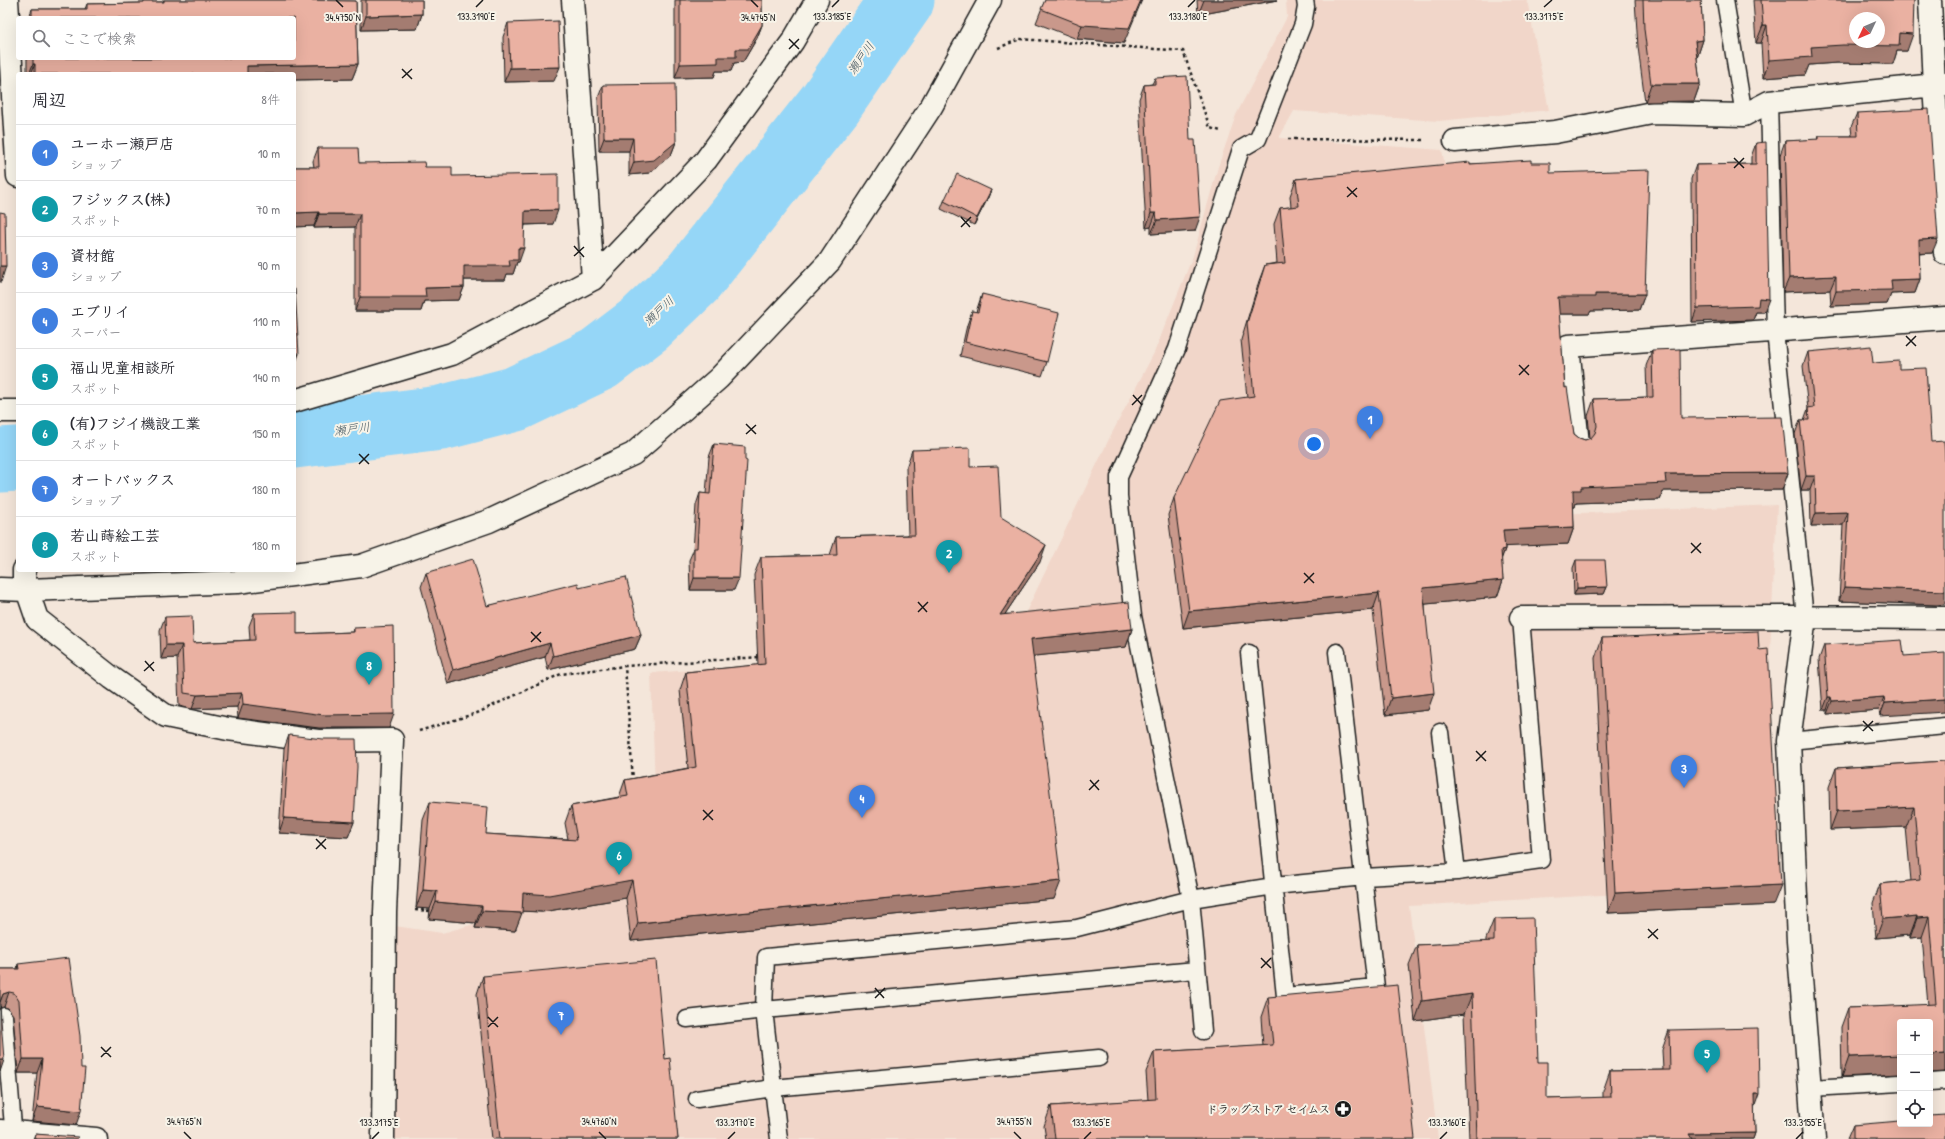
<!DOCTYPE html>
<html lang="ja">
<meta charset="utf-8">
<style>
:root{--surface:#fff;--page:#f7f7f7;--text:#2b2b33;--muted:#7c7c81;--line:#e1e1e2;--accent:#1c1c1c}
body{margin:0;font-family:"Patrick Hand","Klee One",sans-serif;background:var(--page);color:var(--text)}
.controls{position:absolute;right:12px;bottom:12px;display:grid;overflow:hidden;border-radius:4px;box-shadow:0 4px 16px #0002}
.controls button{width:36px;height:36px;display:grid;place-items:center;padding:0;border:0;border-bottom:1px solid var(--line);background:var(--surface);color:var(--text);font:20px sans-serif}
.compass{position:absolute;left:1849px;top:12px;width:36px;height:36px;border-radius:50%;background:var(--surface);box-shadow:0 4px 16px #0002;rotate:226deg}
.you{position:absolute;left:1314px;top:444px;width:14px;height:14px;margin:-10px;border:3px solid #fff;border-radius:50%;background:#1a73e8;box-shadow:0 0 0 6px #1a73e833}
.badge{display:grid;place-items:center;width:26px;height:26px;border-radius:50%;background:var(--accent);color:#fff;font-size:13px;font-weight:700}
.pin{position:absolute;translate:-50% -33px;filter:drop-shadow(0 1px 2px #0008)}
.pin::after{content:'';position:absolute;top:21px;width:14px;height:12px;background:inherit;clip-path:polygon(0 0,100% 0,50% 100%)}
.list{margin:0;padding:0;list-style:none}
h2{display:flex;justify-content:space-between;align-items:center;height:52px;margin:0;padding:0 16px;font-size:17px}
h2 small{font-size:13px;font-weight:400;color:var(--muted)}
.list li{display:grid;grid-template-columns:26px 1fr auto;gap:12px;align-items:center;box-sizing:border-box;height:56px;padding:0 16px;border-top:1px solid var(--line)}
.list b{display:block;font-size:15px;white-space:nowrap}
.list p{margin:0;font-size:13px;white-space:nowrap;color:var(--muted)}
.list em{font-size:13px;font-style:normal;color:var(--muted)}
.icon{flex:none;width:22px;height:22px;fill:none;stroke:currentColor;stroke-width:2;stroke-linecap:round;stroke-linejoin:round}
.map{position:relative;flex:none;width:1945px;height:1139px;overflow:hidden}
.search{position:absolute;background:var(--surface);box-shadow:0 4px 16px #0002;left:16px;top:16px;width:280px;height:44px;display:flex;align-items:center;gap:10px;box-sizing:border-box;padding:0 14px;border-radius:4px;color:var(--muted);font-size:15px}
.panel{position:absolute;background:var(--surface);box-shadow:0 4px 16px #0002;left:16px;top:72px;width:280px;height:500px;border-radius:4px}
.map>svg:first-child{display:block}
.built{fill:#f1d6c9}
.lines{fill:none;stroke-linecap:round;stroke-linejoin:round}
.river{stroke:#95d6f7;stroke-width:65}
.service-casing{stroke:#1c1c1c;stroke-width:19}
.minor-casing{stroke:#1c1c1c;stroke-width:25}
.path{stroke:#1c1c1c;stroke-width:2.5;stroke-dasharray:3 3;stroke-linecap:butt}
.service{stroke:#f7f3e8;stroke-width:16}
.minor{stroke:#f7f3e8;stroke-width:22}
.wall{fill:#c9988b;stroke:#1c1c1c}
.shaded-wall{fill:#a47c71;stroke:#1c1c1c}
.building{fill:#eab1a2;stroke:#1c1c1c;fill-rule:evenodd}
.ticks{fill:none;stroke:#1c1c1c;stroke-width:1.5}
.labels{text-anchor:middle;stroke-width:4;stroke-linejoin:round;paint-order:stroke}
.poi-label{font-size:11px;font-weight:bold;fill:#1c1c1c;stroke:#f7f3e8;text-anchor:end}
.water-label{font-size:12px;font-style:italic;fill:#40545e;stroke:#f7f3e8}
.ticks-label{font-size:10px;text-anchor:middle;fill:#1c1c1c;stroke:#f7f3e8;stroke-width:4;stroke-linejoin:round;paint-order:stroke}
</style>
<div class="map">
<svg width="1945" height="1139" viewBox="0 0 1945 1139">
<rect width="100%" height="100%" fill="#f4e6da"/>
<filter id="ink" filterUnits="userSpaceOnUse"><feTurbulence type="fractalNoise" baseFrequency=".025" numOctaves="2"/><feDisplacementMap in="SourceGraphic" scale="8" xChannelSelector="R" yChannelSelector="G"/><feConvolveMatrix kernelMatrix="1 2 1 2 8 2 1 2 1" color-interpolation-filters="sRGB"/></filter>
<g filter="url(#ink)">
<!-- built -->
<path class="built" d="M1286,0H1527L1549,110L1439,121L1294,111L1279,138L1442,150L1509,516L1777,505L1759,886L1409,906L1438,1139H392L388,925L442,933L658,874L651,673L1001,647L1014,637L1110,437L1154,353L1193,256L1218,167L1236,115L1287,17Z"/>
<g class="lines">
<!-- river -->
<path class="river" d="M294,436L441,418L515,399L599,359L645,324L693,278L830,104L902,0
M0,460L18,459"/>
<!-- service casing -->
<g class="service-casing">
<path id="service" d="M1725,0L1744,115
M1769,102L1775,331L1805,617
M1249,653L1285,996L1376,987L1337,652
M1440,732L1457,872
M1789,741L1945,726
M4,1016L14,1139
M687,1019L764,1010L1196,970
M1203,1031L1191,899L1274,886L1364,877L1457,872L1541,860L1521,618
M1930,1082L1945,1081
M1810,1088L1900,1083
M697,1099L773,1088L1099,1058
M779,1139L764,1010L766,957L1077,928L1191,899L1133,616L1119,496V477L1177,349L1241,149L1258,139L1303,24L1306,7L1305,0"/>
</g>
<!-- minor casing -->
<g class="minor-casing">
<path id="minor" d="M7,0L18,176
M573,0L593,279
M1930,0L1934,86L1945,253
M1455,141L1555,132L1652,113L1744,115L1769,102L1945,84
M294,401L452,354L593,279L706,160L793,41L817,0
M0,411H18
M1578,444L1568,346L1945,318
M24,570V581L37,619L112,678L166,716L228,729L318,741L392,740L385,913L383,1139
M0,589L27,590L238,582L361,566L489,521L633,454L719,378L830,261L931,107L990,0
M1805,617L1789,741L1798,941L1814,1139
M1521,618L1805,617L1945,618
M0,1131L96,1139"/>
</g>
<!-- path -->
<path class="path" d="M998,48L1020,39L1183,51L1210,128L1221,131
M1288,139L1425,140
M419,731L477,713L561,674L625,666
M633,781L625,666L760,657
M415,910L432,911"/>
<!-- service -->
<use href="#service" class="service"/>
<!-- minor -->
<use href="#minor" class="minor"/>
</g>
<!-- wall -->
<path class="wall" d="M163,0H306L356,1L358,64L352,79L294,80V74H27V58H294V18H29L32,9H85L87,4L143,3L144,2H163Z
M361,0H422V14L417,29L361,30Z
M675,0H762V25L757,38L743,62L734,63L731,71H716L714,77L675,78Z
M1045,0L1124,43L1077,39L1036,23Z
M1197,0H1277L1198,15Z
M1635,0H1701L1703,40L1697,58L1700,84L1694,101L1645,102L1638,47Z
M1753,0H1914L1907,51H1897L1893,64L1837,63L1809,65L1805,75L1763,78L1761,43H1756Z
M508,23L554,81L504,82L503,37Z
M1155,78L1195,231L1151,234V227L1146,228L1139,99L1144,85L1152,84Z
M603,85L676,142L671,155L649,173L629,175V151H599L598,98Z
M1857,113L1932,253L1919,254L1920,279L1915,293L1891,294L1887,304L1831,306L1830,290L1783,292L1780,155L1785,141L1818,140L1819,136H1852L1851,127Z
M1756,143L1764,312H1756L1753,320L1692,322L1691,179L1696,165L1751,164V157Z
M318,148L359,163L425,167L452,176L553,224L525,225L519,262H517L513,274H507L505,280H464V287L459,300L424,301L421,311H355V227L314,228V226L294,227V167H314L313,161Z
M1531,163L1550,173L1645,294L1639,310L1591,311L1589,314H1559L1565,388L1574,434L1579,438L1585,440L1590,438L1588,416L1594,399L1647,397L1646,366L1652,350L1681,418L1788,473L1782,490L1663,491L1659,500L1576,503L1575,507H1573L1574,527L1568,544L1505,546V549L1501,559L1503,580L1497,597L1425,604L1428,710L1385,715L1373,610L1183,628L1168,515L1174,498L1247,397L1241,340L1259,281L1265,265L1277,263L1274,224L1280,208L1291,207L1290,196L1296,179L1470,164Z
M988,198L974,225L941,209L944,201Z
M982,294L1047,362L1042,376L960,356L967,325L972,311L976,312Z
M1808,352L1873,363L1899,369L1937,605L1839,601L1843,525L1811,526L1810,490H1801L1795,434L1800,420H1804L1808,409L1803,366Z
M714,444L734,590H690L689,560L693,551L696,505L700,493L706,494L709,457Z
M912,450L970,467L1001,517L1040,562L1005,614L1132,629L1126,647L1033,656L1054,899L631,941L626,898L542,912L522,911L515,931L475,928L476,923L429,919L430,909L416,908L423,820L430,802L486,834L568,839L565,823L571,806L619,797L625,780L688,768L680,690L686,672L758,665L754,575L761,557L830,555L836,537L908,535L906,468Z
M1576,560L1607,587L1604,594L1574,595L1573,568Z
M426,573L487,606L579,588L641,635L635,649L548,670L545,657L448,684L421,587Z
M254,613L297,634L353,632L354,628L389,728H319L238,718L237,707L192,709L179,706L177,658L161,659L160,630L165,617L193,643L250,640L249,626Z
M1602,638L1759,650L1773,905L1608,913L1595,658Z
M1824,645L1904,656L1880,716L1879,710L1827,714V710H1823L1819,659Z
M289,735L354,822L348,837L279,833L284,749Z
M1945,761V1072L1900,1074L1842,1077L1841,1027L1848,1008L1928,1005L1922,937L1910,938V935L1876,938L1873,903L1880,884L1911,881L1906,827L1830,830L1829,787L1836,768Z
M1494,919L1538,1062L1547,1099L1603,1098V1091L1610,1071L1663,1070L1662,1050L1669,1030L1754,1107L1755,1133L1753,1139H1469L1464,1014L1415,1021L1409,965L1417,945L1486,942V939Z
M18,964L76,1125L32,1121L37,1073H18L13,1015L8,1008L4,1007L0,1008V969H17Z
M483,976L665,1059L678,1139H492L477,994Z
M1268,997L1415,1139H1046L1044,1126L1051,1106L1148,1100L1146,1072L1154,1052L1263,1046L1261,1017Z
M1930,1117L1945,1139H1847L1853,1125L1930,1124Z
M35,1134L77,1139H33Z"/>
<!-- shaded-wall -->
<path class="shaded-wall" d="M1141,0H1142L1124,43L1077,39L1082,25Z
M1204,0H1277L1198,15Z
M422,14L417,29L361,30L366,16Z
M762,25L757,38L743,62L734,63L731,71H716L714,77L675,78L680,64L736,49Z
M1763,25H1767L1761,43H1756Z
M1900,33L1913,34L1907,51H1897L1893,64L1837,63L1809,65L1805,75L1763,78L1769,60L1811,47Z
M1703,40L1697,58L1695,41Z
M33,64H35L31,74H29Z
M358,64L352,79L294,80V74H244L247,66Z
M560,67L554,81L504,82L510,68Z
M1651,84H1700L1694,101L1645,102Z
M604,138H633L629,151H599Z
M676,142L671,155L649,173L629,175L634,162Z
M991,190L988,198L974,225L977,218Z
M558,210L553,224L520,225L525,211Z
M319,212L314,226L294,227V213Z
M1151,213H1156L1151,227L1146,228Z
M319,214H360L355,227L314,228Z
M1200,217L1195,231L1151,234L1157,220Z
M1938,239L1932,253L1913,254L1919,240Z
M518,248H524L519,262H517L513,274H507L505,280H459L464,266L509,260Z
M0,266H6L1,282H0Z
M1836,276L1830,290L1783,292L1789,278Z
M1920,279L1915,293L1891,294L1887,304L1831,306L1836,291L1891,280Z
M464,287L459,300L424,301L421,311H355L360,297L425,288Z
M1595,294H1645L1639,310L1591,311L1589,314H1552L1558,297Z
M1759,298L1769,299L1764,312H1756L1753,320L1692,322L1697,308Z
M294,354H299L294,367Z
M1788,473L1782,490L1663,491L1659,500L1576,503L1575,507H1567L1573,490L1581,487L1665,474Z
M1806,476H1815L1810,490H1801Z
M1848,512L1843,525L1811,526L1816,513Z
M1574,527L1568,544L1497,547L1503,530Z
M1046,545L1040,562L993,632L1000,615Z
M1505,549L1499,566L1501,550Z
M694,578H739L734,590H690Z
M1503,580L1497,597L1417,605L1423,588Z
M1607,587L1604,594L1574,595L1577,588Z
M1844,587L1945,591V604L1937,605L1839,601Z
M1379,593L1373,610L1183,628L1189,611Z
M1132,629L1126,647L1025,657L1031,639Z
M641,635L635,649L548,670L553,656Z
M550,643L545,657L448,684L453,670Z
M166,645H182L177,658L161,659Z
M242,693L237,707L192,709L197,695Z
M1434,693L1428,710L1385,715L1391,698Z
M1828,697H1831L1827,710H1823Z
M1884,697L1879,710L1827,714L1832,701Z
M1945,699V712L1880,716L1885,703Z
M243,704L394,714L389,728H319L238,718Z
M1914,807L1906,827L1830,830L1837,811Z
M284,818L354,822L348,837L279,833Z
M632,880L626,898L542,912L517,911L523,893Z
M1061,881L1054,899L631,941L638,923Z
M1781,885L1773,905L1608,913L1615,893Z
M423,890L437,891L430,909L416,908Z
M436,902L482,906L476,923L429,919Z
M482,911L522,913L515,931L475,928Z
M1917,916L1910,935L1876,938L1883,919Z
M1929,917L1922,937L1910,938L1917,918Z
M9,992L4,1007L0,1008V1002L3,994Z
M1472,994L1464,1014L1415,1021L1422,1001Z
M1945,1054V1072L1930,1073V1055Z
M1900,1055V1074L1842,1077L1849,1057Z
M23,1059H42L37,1073H18Z
M0,1060H4L0,1072Z
M1754,1094H1759L1752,1114Z
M37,1107L81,1111L76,1125L32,1121Z
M1755,1133L1753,1139H1687L1689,1134Z"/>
<!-- building -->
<path class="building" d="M164,0H306L356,1L358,64L247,66V74H35V64H33V58H294V18H32V9H87V4L144,3V2H164Z
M366,0H422V14L366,16Z
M680,0H762V25L748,49H736V57H718V63L680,64Z
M1045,0H1141L1129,28L1082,25L1041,9Z
M1643,0H1701L1703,40L1695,41L1700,84H1651L1644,29Z
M1761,0H1914L1913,34L1900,33L1899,46L1843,45L1811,47L1812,57L1769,60L1767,25H1763ZM1855,18H1879V42H1855Z
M558,21L560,67L510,68L508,23Z
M1187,76L1190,140H1195L1200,217L1157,220L1156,213H1151L1144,85L1155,84V78Z
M675,84L676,142L654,160L634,162L633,138H604L603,85Z
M1929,109L1938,239L1919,240L1920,279L1891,280L1892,290L1836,291V276L1789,278L1785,141L1819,139V136H1858L1857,113Z
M1766,142L1769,299L1759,298L1758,306L1697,308L1696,165L1756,164V143Z
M318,148H358L359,163L424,162L425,167H452V176L558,174V210L525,211L524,248H518V260H509L510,266H464V287L425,288L426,297H360V214H319V212L294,213V167H319Z
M1531,160V163H1550V173L1649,170L1645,294H1595V297H1558L1565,388L1567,387L1574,434L1579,438L1585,440L1591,438L1595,433L1597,426L1594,399L1653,397L1652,350L1680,349L1681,418L1782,417L1788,473L1665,474L1666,483L1581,487V490H1573L1574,527L1503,530L1505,549L1501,550L1503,580L1423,588L1434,693L1391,698L1379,593L1189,611L1174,498L1220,401L1254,396L1247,323L1265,265L1285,263L1280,208L1299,206L1296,179L1470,162V164Z
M957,174L991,190L977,218L944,201Z
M0,212L5,213L6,266H0Z
M294,289H295L299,354H294Z
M982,294L1059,313L1047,362L965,342L972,311L978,312Z
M1871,346L1873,363L1899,361V369L1926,368L1931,442L1944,441L1945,460V591L1844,587L1848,512L1816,513L1815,476H1806L1800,420H1809L1808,408L1814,407L1808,352Z
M714,444L745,447V460L747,461L739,578H694V548H697L700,493L710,494Z
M970,448V467L998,466L1001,517L1046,545L1000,615L1129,602L1132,629L1031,639L1061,881L638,923L632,880L549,895L523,893L522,913L482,911V906L436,902L437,891L423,890L430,802L488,807L486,834L577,840L571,806L628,796L625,780L696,767L686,672L765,664L761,557L837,555L836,537L915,535L912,450Z
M473,559L487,606L578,583L579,588L626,577L641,635L553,656L550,643L453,670L426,573Z
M1576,560H1605L1607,587L1577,588Z
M297,612V634L354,632V628L393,626L394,714L324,715L243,704L242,693L197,695L184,693L182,645H166L165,617L192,616L193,643L255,640L254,613Z
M1758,631L1759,650L1768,649L1781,885L1615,893L1602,638Z
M1902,640L1904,656L1945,653V699L1885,703L1884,697L1832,701L1831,697H1828L1824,645Z
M289,735L323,739H356L357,767L354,822L284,818Z
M1945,761V1054L1930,1055V1022H1900V1055L1849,1057L1848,1008L1936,1004L1929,917L1917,918V916L1883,919L1880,884L1920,880L1914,807L1837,811L1836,768Z
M1533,918L1538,1062H1547V1099L1611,1097L1610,1071L1670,1070L1669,1030L1758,1028L1759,1094H1754L1755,1133L1689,1134L1692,1139H1477L1472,994L1422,1001L1417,945L1494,941V919Z
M69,958L80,1036L81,1068H85L81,1111L37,1107L42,1059H23L19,1001L14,993L9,992L3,994L0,1002V969H19L18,964Z
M656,960L665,1059L670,1058L678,1139H500L483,976Z
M1398,985L1415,1139H1055L1051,1106L1156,1099L1154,1052L1273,1045L1268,997Z
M0,1006L4,1060H0Z
M1945,1115V1139H1853V1125L1900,1121V1124H1930V1116Z
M35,1134L78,1137L77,1139H35Z"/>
</g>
<!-- ticks -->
<path class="ticks" d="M336,0L343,7M751,0L758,7M476,7L483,0M832,7L839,0M1188,7L1195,0M1544,7L1552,0M789,39L799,49M789,49L799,39M402,69L412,79M402,78L412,69M1734,158L1744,168M1734,168L1744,158M1347,187L1357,197M1347,197L1357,188M961,217L970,227M961,227L971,217M574,246L584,257M574,256L584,247M1906,336L1916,346M1906,346L1916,336M1519,365L1529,375M1519,375L1529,365M1133,395L1142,405M1132,405L1142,395M746,424L756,434M746,434L756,425M359,454L369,464M359,464L369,454M1691,543L1701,553M1691,553L1701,543M1304,573L1314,583M1304,583L1314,573M918,602L927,612M918,612L928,602M531,632L541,642M531,642L541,632M145,661L154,671M144,671L154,662M1863,721L1873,731M1863,731L1873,721M1476,751L1486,761M1476,761L1486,751M1090,780L1099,790M1089,790L1099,780M703,810L713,820M703,820L713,810M316,839L326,849M316,849L326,839M1648,929L1658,939M1648,938L1658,929M1261,958L1271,968M1261,968L1271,958M875,988L884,998M875,998L885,988M488,1017L498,1027M488,1027L498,1017M101,1047L111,1057M101,1057L111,1047M184,1132L191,1139M599,1132L606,1139M1014,1132L1021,1139M372,1139L379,1132M728,1139L735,1132M1084,1139L1091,1132M1440,1139L1447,1132M1796,1139L1803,1132"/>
<!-- icons -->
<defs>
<g id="pharmacy-disc" transform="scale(0.9)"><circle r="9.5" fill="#1c1c1c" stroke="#f7f3e8"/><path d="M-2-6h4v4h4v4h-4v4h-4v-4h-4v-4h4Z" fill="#fff"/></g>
</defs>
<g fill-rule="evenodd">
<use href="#pharmacy-disc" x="1343" y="1109"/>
</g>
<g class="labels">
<!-- poi labels -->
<g class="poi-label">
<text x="1330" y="1113">ドラッグストア セイムス</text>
</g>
<!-- water labels -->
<g class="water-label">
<text transform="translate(861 58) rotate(-55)" y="4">瀬戸川</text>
<text transform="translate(659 311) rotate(-43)" y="4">瀬戸川</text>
<text transform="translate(352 429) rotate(-7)" y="4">瀬戸川</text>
</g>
</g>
<g class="ticks-label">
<text x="476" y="20">133.3190°E</text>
<text x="832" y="20">133.3185°E</text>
<text x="1188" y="20">133.3180°E</text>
<text x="1544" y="20">133.3175°E</text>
<text x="343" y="21">34.4750°N</text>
<text x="758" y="21">34.4745°N</text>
<text x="184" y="1125">34.4765°N</text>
<text x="599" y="1125">34.4760°N</text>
<text x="1014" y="1125">34.4755°N</text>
<text x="379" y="1126">133.3175°E</text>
<text x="735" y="1126">133.3170°E</text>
<text x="1091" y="1126">133.3165°E</text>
<text x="1447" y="1126">133.3160°E</text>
<text x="1803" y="1126">133.3155°E</text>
</g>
</svg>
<div class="controls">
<button>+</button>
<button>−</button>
<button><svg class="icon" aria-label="locate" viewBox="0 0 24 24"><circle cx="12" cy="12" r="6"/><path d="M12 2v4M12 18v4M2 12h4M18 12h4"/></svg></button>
</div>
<svg class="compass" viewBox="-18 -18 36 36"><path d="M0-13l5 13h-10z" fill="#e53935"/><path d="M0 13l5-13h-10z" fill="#7c7c81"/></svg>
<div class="you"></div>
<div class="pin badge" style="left:1370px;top:439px;background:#3f7fe0">1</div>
<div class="pin badge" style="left:949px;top:573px;background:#0f9aa8">2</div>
<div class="pin badge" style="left:1684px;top:788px;background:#3f7fe0">3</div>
<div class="pin badge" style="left:862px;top:818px;background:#3f7fe0">4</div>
<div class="pin badge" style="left:1707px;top:1073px;background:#0f9aa8">5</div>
<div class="pin badge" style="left:619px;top:875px;background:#0f9aa8">6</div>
<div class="pin badge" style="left:561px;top:1035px;background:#3f7fe0">7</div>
<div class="pin badge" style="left:369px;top:685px;background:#0f9aa8">8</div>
<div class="search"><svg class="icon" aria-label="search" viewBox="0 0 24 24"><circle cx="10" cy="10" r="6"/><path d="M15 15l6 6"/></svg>ここで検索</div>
<section class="panel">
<h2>周辺<small>8件</small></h2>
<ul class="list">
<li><span class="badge" style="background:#3f7fe0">1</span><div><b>ユーホー瀬戸店</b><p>ショップ</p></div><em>10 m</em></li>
<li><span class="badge" style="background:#0f9aa8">2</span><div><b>フジックス(株)</b><p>スポット</p></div><em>70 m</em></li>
<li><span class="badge" style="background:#3f7fe0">3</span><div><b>資材館</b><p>ショップ</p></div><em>90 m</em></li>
<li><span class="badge" style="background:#3f7fe0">4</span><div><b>エブリイ</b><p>スーパー</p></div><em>110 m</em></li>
<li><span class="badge" style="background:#0f9aa8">5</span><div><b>福山児童相談所</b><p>スポット</p></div><em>140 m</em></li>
<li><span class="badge" style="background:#0f9aa8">6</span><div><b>(有)フジイ機設工業</b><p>スポット</p></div><em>150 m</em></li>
<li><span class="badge" style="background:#3f7fe0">7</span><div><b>オートバックス</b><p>ショップ</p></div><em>180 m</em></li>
<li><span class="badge" style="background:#0f9aa8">8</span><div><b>若山蒔絵工芸</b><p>スポット</p></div><em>180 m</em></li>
</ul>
</section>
</div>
